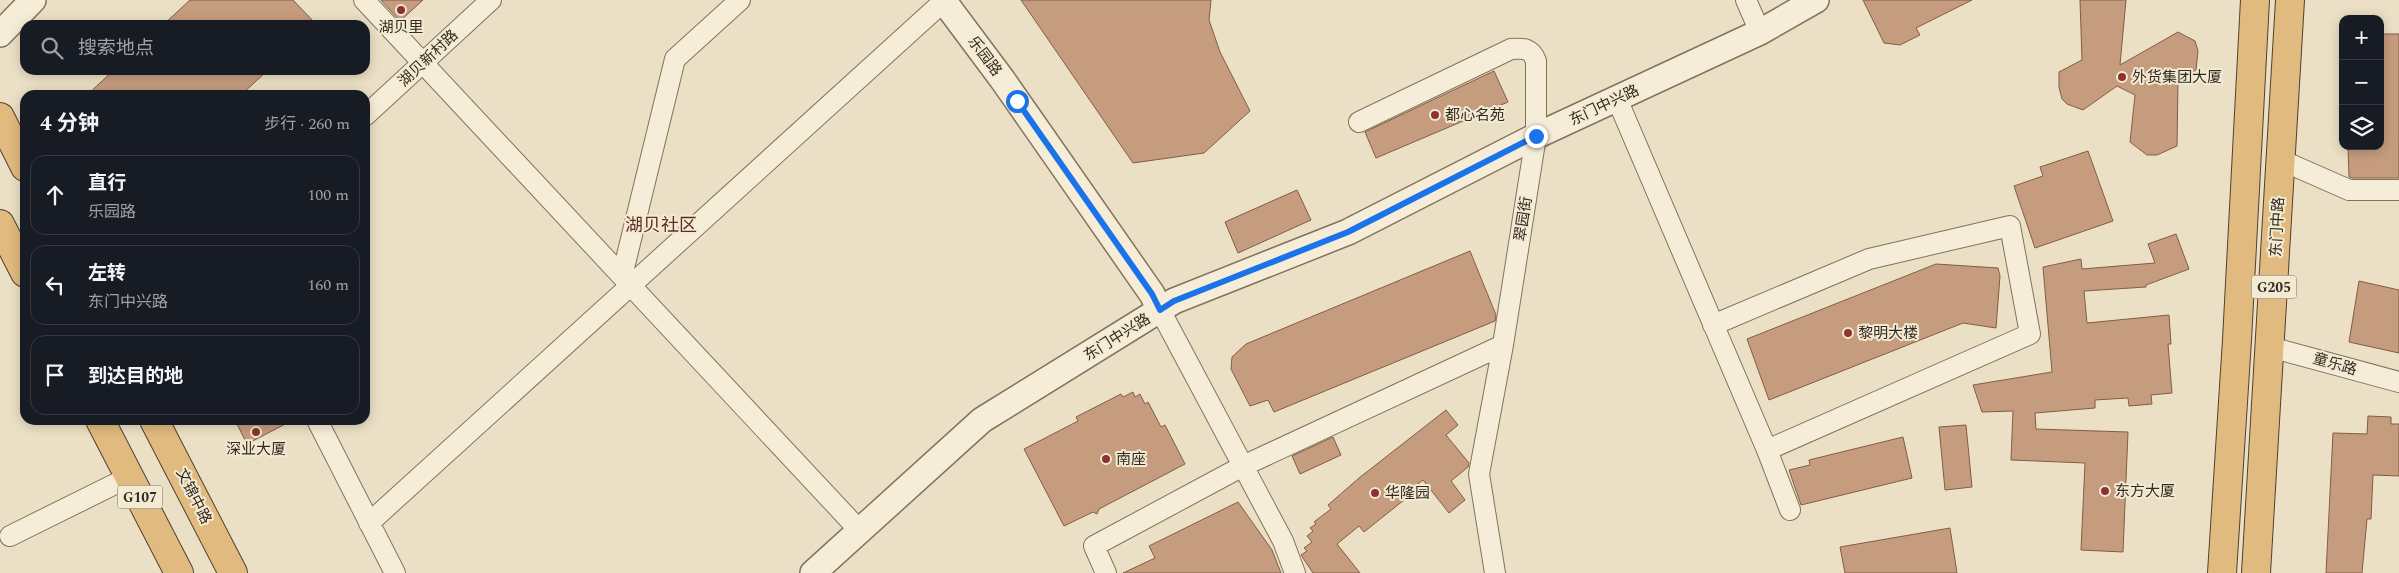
<!DOCTYPE html>
<html lang="zh">
<meta charset="utf-8">
<style>
:root{--surface:#171b24;--page:#242831;--text:#f1f3f6;--muted:#9ea1a6;--line:#363941}
body{margin:0;font-family:Spectral,"Noto Sans SC",serif;background:var(--page);color:var(--text)}
.controls{position:absolute;right:15px;top:15px;display:grid;overflow:hidden;border-radius:10px;box-shadow:0 2px 12px #0003}
.controls button{width:45px;height:45px;display:grid;place-items:center;padding:0;border:0;border-bottom:1px solid var(--line);background:var(--surface);color:var(--text);font:25px sans-serif}
.stop{position:absolute;width:15px;height:15px;margin:-11px;border:4px solid #1a73e8;border-radius:50%;background:#fff}
.stop.end{background:#1a73e8;border-color:#fff;box-shadow:0 1px 5px #0008}
.list{margin:0;padding:0;list-style:none}
h2{display:flex;justify-content:space-between;align-items:center;height:65px;margin:0;padding:0 20px;font-size:21px}
h2 small{font-size:16px;font-weight:400;color:var(--muted)}
.list li{display:grid;grid-template-columns:32px 1fr auto;gap:15px;align-items:center;box-sizing:border-box;height:80px;margin:0 10px 10px;padding:0 10px;border:1px solid var(--line);border-radius:15px}
.list b{display:block;font-size:19px;white-space:nowrap}
.list p{margin:0;font-size:16px;white-space:nowrap;color:var(--muted)}
.list em{font-size:16px;font-style:normal;color:var(--muted)}
.icon{flex:none;width:28px;height:28px;fill:none;stroke:currentColor;stroke-width:2;stroke-linecap:round;stroke-linejoin:round}
.map{position:relative;flex:none;width:2399px;height:573px;overflow:hidden}
.search{position:absolute;background:var(--surface);box-shadow:0 2px 12px #0003;left:20px;top:20px;width:350px;height:55px;display:flex;align-items:center;gap:12px;box-sizing:border-box;padding:0 18px;border-radius:15px;color:var(--muted);font-size:19px}
.panel{position:absolute;background:var(--surface);box-shadow:0 2px 12px #0003;left:20px;top:90px;width:350px;height:335px;border-radius:15px}
.map>svg:first-child{display:block}
.building{fill:#c69c7e;stroke:#825d44}
.lines{fill:none;stroke-linecap:round;stroke-linejoin:round}
.minor-casing{stroke:#84725c;stroke-width:22}
.tertiary-casing{stroke:#84725c;stroke-width:28}
.trunk-casing{stroke:#524030;stroke-width:30}
.minor{stroke:#f6edd8;stroke-width:20}
.tertiary{stroke:#f6edd8;stroke-width:25}
.trunk{stroke:#e0ba7e;stroke-width:28}
.route{stroke:#1a73e8;stroke-width:6}
.poi-dot{fill:#8f3131;stroke:#f3ead4;stroke-width:2}
.labels{text-anchor:middle;stroke-width:4;stroke-linejoin:round;paint-order:stroke}
.shield{fill:#f3ead4;stroke:#6e6455;stroke-width:1}
.shield-label{font-size:14px;font-weight:bold;fill:#352a1f}
.poi-label{font-size:15px;fill:#352a1f;stroke:#f3ead4;text-anchor:start}
.street-label{font-size:15px;fill:#352a1f;stroke:#f3ead4}
.quarter-label{font-size:18px;fill:#5f2f22;stroke:#f3ead4}
</style>
<div class="map">
<svg width="2399" height="573" viewBox="0 0 2399 573">
<rect width="100%" height="100%" fill="#ebe0c5"/>
<!-- building -->
<path class="building" d="M190,0H293L317,25H163Z
M381,0H423L400,21Z
M1021,0H1211L1209,20L1220,52L1250,111L1204,153L1133,163Z
M1863,0H1972L1916,28L1920,35L1900,45L1884,43Z
M2080,0H2126L2120,65L2178,32L2195,41L2198,51L2196,70L2178,81L2177,146L2157,155H2147L2130,142L2135,95L2117,86L2083,110L2067,104L2062,99L2059,87V72L2082,60Z
M2380,34H2399V178H2352L2349,177L2348,146H2380Z
M114,70H268L241,95H87Z
M1494,71L1508,102L1376,158L1365,132Z
M2088,151L2113,221L2035,248L2014,186L2043,176L2040,167Z
M1297,190L1311,220L1238,253L1225,222Z
M2176,234L2189,269L2146,285V287L2084,291L2087,323L2169,315L2171,344H2168L2172,393L2151,395L2152,404L2129,406L2128,398L2095,400V408L2035,413L2036,429L2128,432L2123,552L2081,550L2085,463L2011,460L2013,411L1982,412L1973,385L2052,372L2043,267L2081,259L2082,269L2155,263L2148,244Z
M1470,251L1496,315L1495,321L1274,412L1268,400L1250,406L1231,369L1232,357L1246,344Z
M1936,264L1998,268L2000,276L1996,328L1963,323L1769,400L1747,339Z
M2359,281L2399,290V353L2349,342Z
M1133,392L1135,397L1140,394L1145,404L1148,402L1161,427L1165,425L1185,464L1099,509L1097,514L1093,512L1064,526L1024,449L1078,421L1076,417L1121,394L1123,397Z
M1446,410L1458,425L1446,435L1469,463L1468,467L1451,481L1465,500L1449,513L1423,480L1401,497L1404,500L1364,532L1359,526L1337,544L1360,573H1313L1301,555L1307,551L1304,548L1312,542L1307,536L1313,531L1310,528L1316,524L1314,522L1331,509L1328,505L1359,478Z
M2368,416L2391,417V424H2399V476L2373,475L2371,519H2367L2362,573H2326L2333,433L2367,434Z
M235,420H293L247,444Z
M1966,425L1972,487L1945,490L1939,427Z
M1333,437L1341,455L1300,474L1292,456Z
M1903,437L1912,478L1801,505L1789,470L1810,465L1809,460Z
M1238,502L1272,550L1281,573H1123L1155,558L1149,546Z
M1950,528L1957,573H1845L1840,547Z"/>
<g class="lines">
<!-- minor casing -->
<g class="minor-casing">
<path id="minor" d="M364,0L860,531
M1746,0L1760,32
M1617,99L1767,450L2030,334L2010,226L1869,259L1713,325
M365,116L491,0
M1359,122L1511,49C1524,48 1531,48 1536,61V136L1503,345L1479,474L1495,573
M2281,160L2349,190H2399
M622,276L675,59L740,0
M1160,310L1283,541L1295,573
M2270,347L2399,382
M317,420L395,573
M1767,450L1790,510
M369,523L944,1
M10,536L129,477
M1106,573L1094,546L1243,466L1503,345"/>
</g>
<!-- tertiary casing -->
<g class="tertiary-casing">
<path id="tertiary" d="M943,0L1002,79L1152,294L1160,310
M0,34L33,0
M813,573L982,420L1174,301L1348,232L1536,136L1760,32L1816,0"/>
</g>
<!-- trunk casing -->
<g class="trunk-casing">
<path id="trunk" d="M0,117L25,167
M0,224L25,273
M100,420L179,573
M154,420L233,573
M2222,573L2237,340L2255,0
M2256,573L2290,0"/>
</g>
<!-- minor -->
<use href="#minor" class="minor"/>
<!-- tertiary -->
<use href="#tertiary" class="tertiary"/>
<!-- trunk -->
<use href="#trunk" class="trunk"/>
</g>
<g class="lines">
<!-- route -->
<path class="route" d="M1017,101L1152,294L1160,310L1174,301L1348,232L1536,136"/>
</g>
<!-- markers -->
<g class="poi-dot">
<circle cx="401" cy="10" r="5"/>
<circle cx="2122" cy="77" r="5"/>
<circle cx="1435" cy="115" r="5"/>
<circle cx="1848" cy="333" r="5"/>
<circle cx="256" cy="432" r="5"/>
<circle cx="1106" cy="459" r="5"/>
<circle cx="2105" cy="491" r="5"/>
<circle cx="1375" cy="493" r="5"/>
</g>
<g class="labels">
<!-- shield labels -->
<g class="shield">
<rect x="2251.5" y="275.5" width="45" height="23" rx="4"/>
<rect x="117.5" y="485.5" width="45" height="23" rx="4"/>
</g>
<g class="shield-label">
<text x="2274" y="292">G205</text>
<text x="140" y="502">G107</text>
</g>
<!-- poi labels -->
<g class="poi-label">
<text x="401" y="32" text-anchor="middle">湖贝里</text>
<text x="2132" y="82">外货集团大厦</text>
<text x="1445" y="120">都心名苑</text>
<text x="1858" y="338">黎明大楼</text>
<text x="256" y="454" text-anchor="middle">深业大厦</text>
<text x="1116" y="464">南座</text>
<text x="2115" y="496">东方大厦</text>
<text x="1385" y="498">华隆园</text>
</g>
<!-- street labels -->
<g class="street-label">
<text transform="translate(985 56) rotate(53)" y="5">乐园路</text>
<text transform="translate(428 58) rotate(-43)" y="5">湖贝新村路</text>
<text transform="translate(1604 105) rotate(-25)" y="5">东门中兴路</text>
<text transform="translate(1523 219) rotate(-81)" y="5">翠园街</text>
<text transform="translate(2277 227) rotate(-87)" y="5">东门中路</text>
<text transform="translate(1117 337) rotate(-32)" y="5">东门中兴路</text>
<text transform="translate(2335 364) rotate(16)" y="5">童乐路</text>
<text transform="translate(194 496) rotate(63)" y="5">文锦中路</text>
</g>
<!-- quarter labels -->
<g class="quarter-label">
<text x="661" y="231">湖贝社区</text>
</g>
</g>
</svg>
<div class="controls">
<button>+</button>
<button>−</button>
<button><svg class="icon" aria-label="layers" viewBox="0 0 24 24"><path d="M12 4l9 5-9 5-9-5zM3 14l9 5 9-5"/></svg></button>
</div>
<div class="stop" style="left:1017px;top:101px"></div>
<div class="stop end" style="left:1536px;top:136px"></div>
<div class="search"><svg class="icon" aria-label="search" viewBox="0 0 24 24"><circle cx="10" cy="10" r="6"/><path d="M15 15l6 6"/></svg>搜索地点</div>
<section class="panel">
<h2>4 分钟<small>步行 · 260 m</small></h2>
<ul class="list">
<li><svg class="icon" aria-label="ahead" viewBox="0 0 24 24"><path d="M12 20V5M6 11l6-6 6 6"/></svg><div><b>直行</b><p>乐园路</p></div><em>100 m</em></li>
<li><svg class="icon" aria-label="left" viewBox="0 0 24 24"><path d="M17 20v-9H6M10 6l-5 5 5 5"/></svg><div><b>左转</b><p>东门中兴路</p></div><em>160 m</em></li>
<li><svg class="icon" aria-label="arrive" viewBox="0 0 24 24"><path d="M6 21V4h12l-3 4 3 4H6"/></svg><div><b>到达目的地</b></div></li>
</ul>
</section>
</div>
